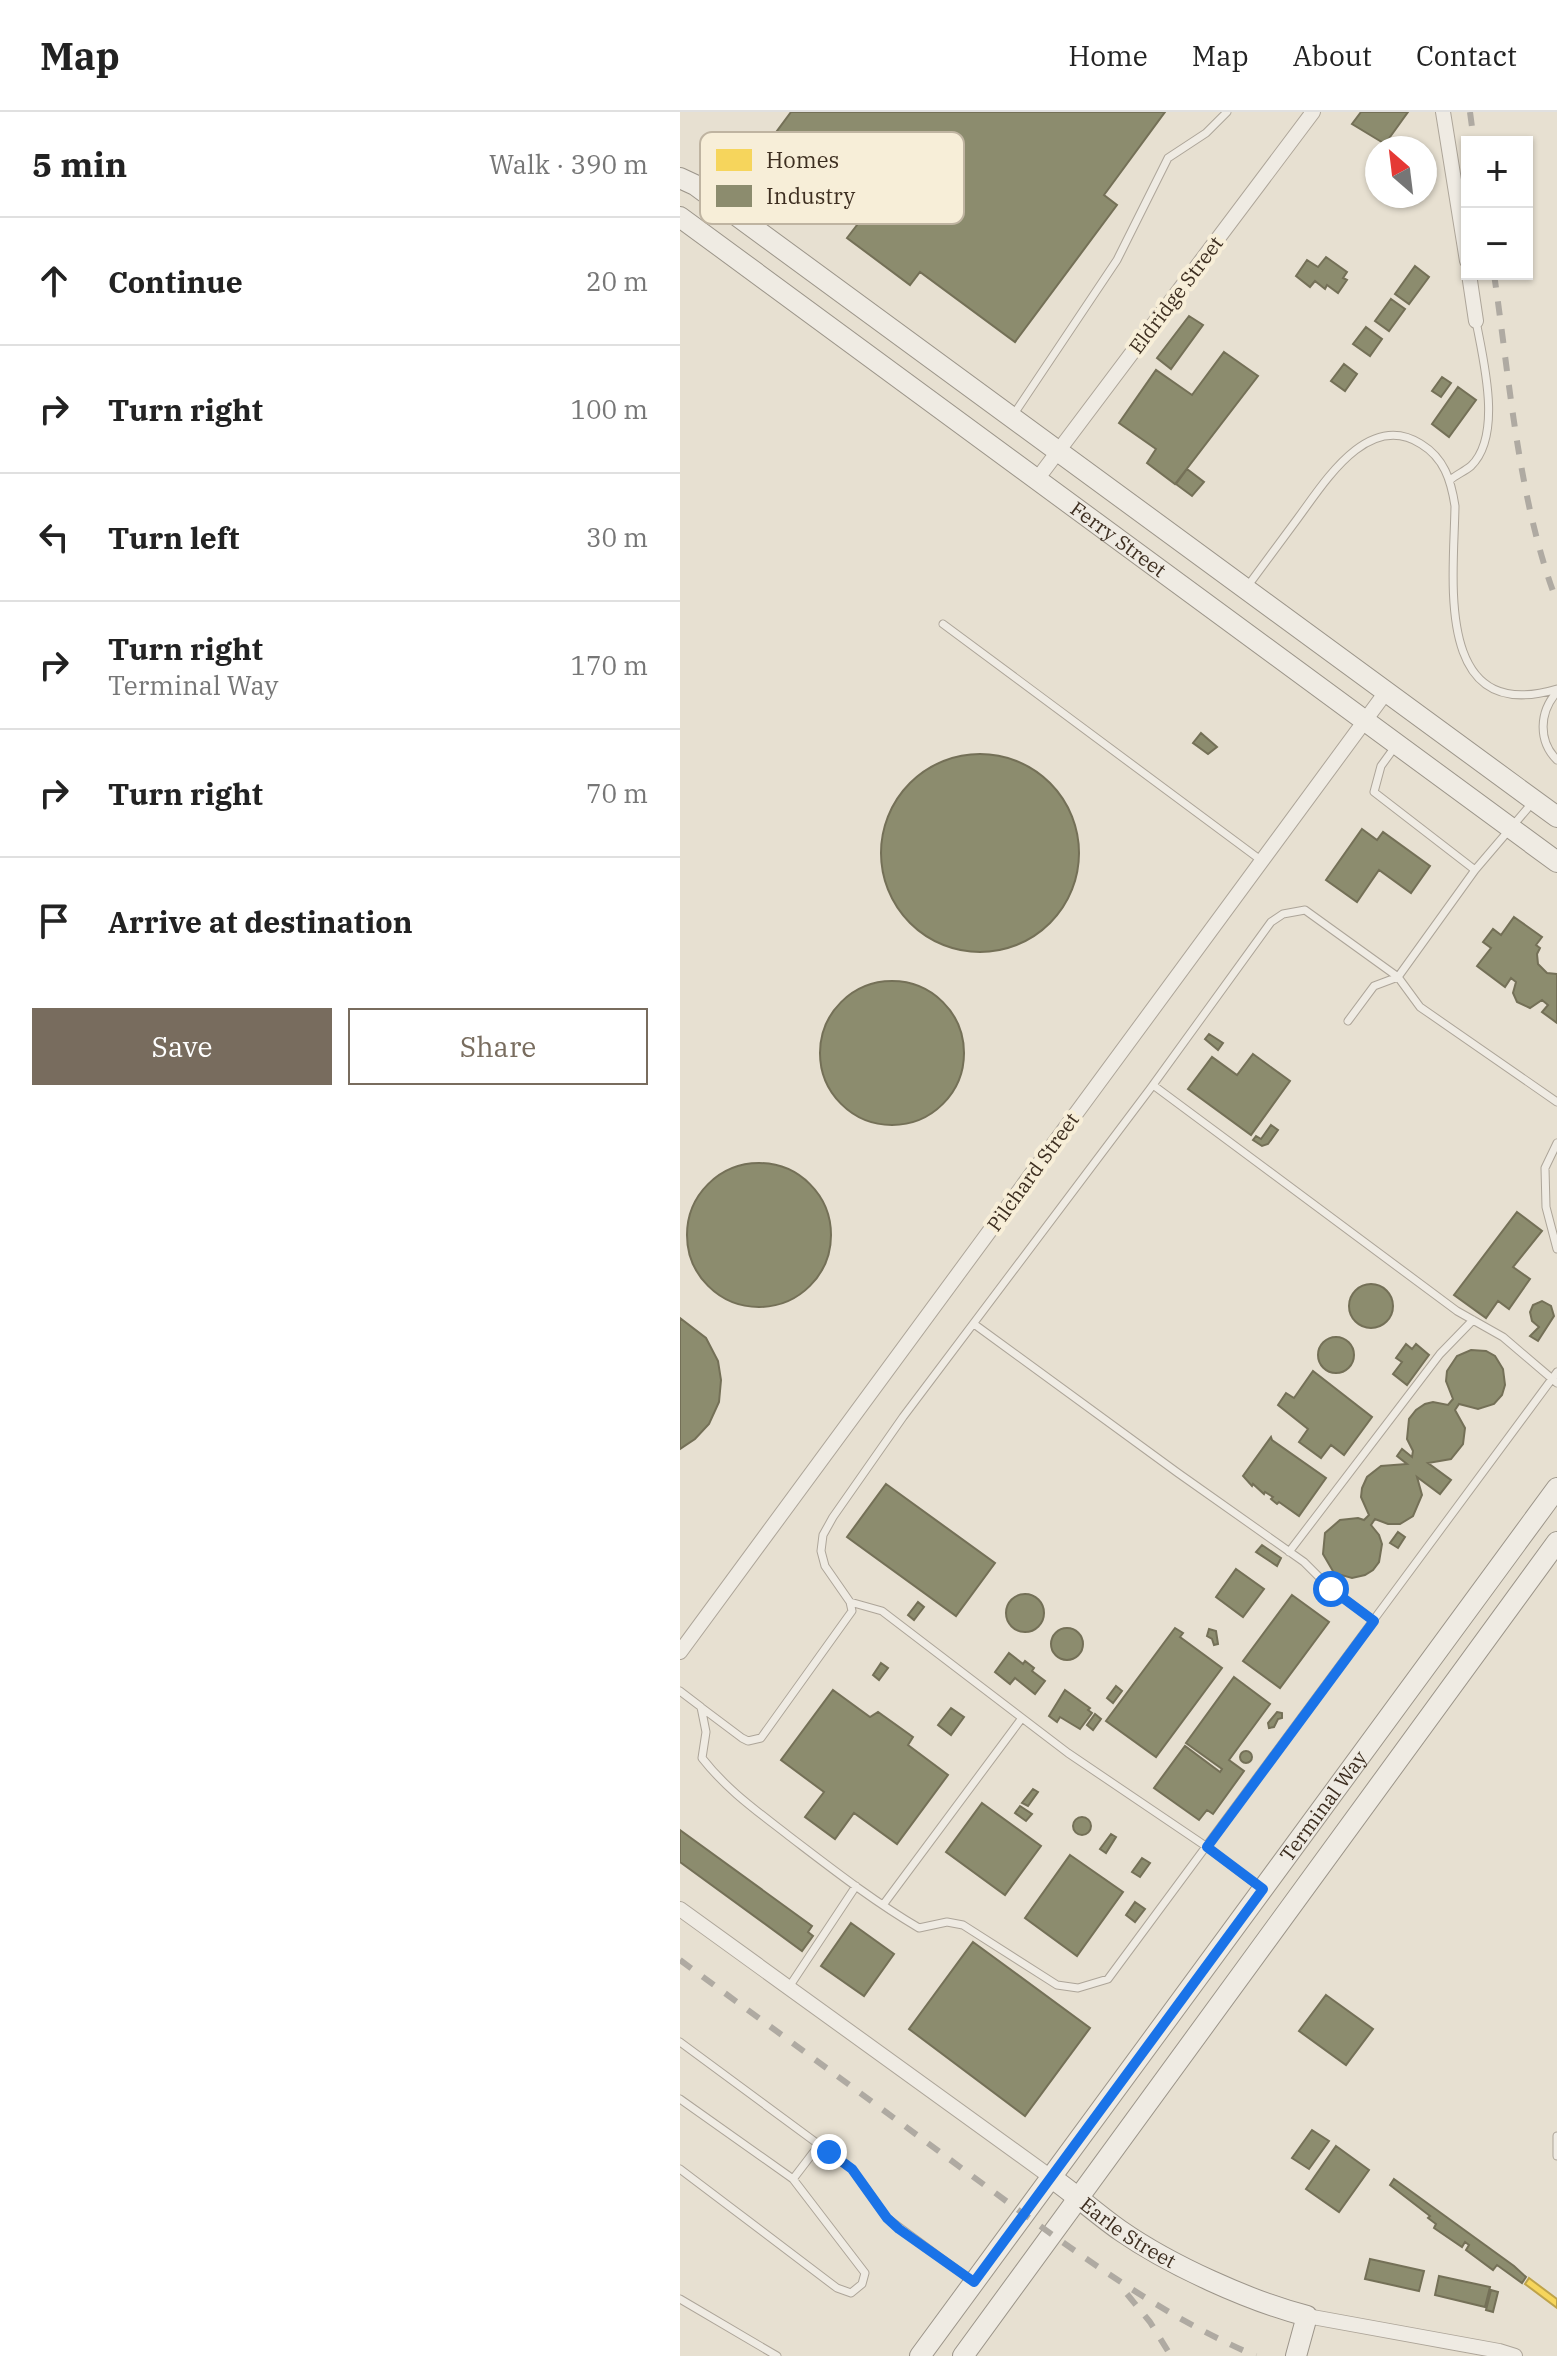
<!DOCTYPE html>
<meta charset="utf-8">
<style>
:root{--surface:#fff;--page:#f2f2f2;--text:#222;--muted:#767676;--line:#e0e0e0;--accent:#786c5e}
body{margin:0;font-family:"IBM Plex Serif",serif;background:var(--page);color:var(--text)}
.controls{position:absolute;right:24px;top:24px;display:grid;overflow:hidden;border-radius:0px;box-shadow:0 2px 6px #0004}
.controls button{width:72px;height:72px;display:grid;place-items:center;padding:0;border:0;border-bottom:2px solid var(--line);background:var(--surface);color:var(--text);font:40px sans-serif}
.compass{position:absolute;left:685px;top:24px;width:72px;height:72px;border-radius:50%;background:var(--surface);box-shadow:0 2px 6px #0004;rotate:332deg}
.stop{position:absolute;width:24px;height:24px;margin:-18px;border:6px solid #1a73e8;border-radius:50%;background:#fff}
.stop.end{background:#1a73e8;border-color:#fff;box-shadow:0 2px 8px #0008}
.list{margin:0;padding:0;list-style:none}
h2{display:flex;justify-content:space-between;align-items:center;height:104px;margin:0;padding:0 32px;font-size:34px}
h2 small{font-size:26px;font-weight:400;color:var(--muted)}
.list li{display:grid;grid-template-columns:52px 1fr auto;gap:24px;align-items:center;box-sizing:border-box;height:128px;padding:0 32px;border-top:2px solid var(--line)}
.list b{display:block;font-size:30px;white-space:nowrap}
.list p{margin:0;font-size:26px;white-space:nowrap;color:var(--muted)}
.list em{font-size:26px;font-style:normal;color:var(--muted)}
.actions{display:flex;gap:16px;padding:24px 32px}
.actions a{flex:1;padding:18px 0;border:2px solid var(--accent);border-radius:0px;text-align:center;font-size:28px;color:var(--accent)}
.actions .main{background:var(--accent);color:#fff}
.icon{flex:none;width:44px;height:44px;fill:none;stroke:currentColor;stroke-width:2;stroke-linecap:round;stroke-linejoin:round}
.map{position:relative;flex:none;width:877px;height:2244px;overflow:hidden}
header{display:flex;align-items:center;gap:48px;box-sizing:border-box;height:112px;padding:0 40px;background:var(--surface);border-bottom:2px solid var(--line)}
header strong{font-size:38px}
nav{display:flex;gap:44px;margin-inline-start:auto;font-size:28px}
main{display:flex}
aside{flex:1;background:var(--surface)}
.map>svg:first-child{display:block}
.homes{fill:#f6d55c;stroke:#bea34a;stroke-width:2}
.industry{fill:#8c8c6e;stroke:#747057;stroke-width:2}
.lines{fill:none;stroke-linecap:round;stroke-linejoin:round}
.lane-casing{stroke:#ada599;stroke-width:9}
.street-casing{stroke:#ada599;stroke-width:16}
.secondary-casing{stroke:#9c958a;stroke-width:22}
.lane{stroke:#efebe3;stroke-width:7}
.street{stroke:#efebe3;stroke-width:14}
.secondary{stroke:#efebe3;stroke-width:20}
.rail{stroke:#afaaa2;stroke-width:6;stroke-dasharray:14 14;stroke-linecap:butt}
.route{stroke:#1a73e8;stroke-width:10}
.labels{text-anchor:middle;stroke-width:8;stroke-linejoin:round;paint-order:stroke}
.street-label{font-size:20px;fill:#3d2e20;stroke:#f7eed8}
.key{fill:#f7eed8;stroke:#bfb4a1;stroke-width:2}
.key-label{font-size:22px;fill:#3d2e20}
</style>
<header>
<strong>Map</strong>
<nav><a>Home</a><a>Map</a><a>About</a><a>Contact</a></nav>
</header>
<main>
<aside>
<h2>5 min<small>Walk · 390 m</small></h2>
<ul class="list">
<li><svg class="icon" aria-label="ahead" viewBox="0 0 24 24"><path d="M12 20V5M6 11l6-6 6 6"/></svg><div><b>Continue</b></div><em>20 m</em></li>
<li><svg class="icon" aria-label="right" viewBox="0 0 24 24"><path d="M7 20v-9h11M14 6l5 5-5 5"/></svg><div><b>Turn right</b></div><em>100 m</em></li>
<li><svg class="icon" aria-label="left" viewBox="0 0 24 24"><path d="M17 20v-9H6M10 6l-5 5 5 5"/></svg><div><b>Turn left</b></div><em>30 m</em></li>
<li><svg class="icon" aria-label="right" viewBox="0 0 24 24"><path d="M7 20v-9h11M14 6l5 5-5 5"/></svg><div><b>Turn right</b><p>Terminal Way</p></div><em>170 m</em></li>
<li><svg class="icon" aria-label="right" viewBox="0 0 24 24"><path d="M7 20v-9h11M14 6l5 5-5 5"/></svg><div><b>Turn right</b></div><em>70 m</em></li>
<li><svg class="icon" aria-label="arrive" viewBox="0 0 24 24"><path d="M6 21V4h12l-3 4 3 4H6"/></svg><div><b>Arrive at destination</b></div></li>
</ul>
<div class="actions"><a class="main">Save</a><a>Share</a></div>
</aside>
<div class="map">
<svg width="877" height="2244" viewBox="0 0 877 2244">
<rect width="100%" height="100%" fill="#e7e0d1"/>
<!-- homes -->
<path class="homes" d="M849,2166L877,2187V2196L845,2172Z"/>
<!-- industry -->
<path class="industry" d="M111,0H485L424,83L437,93L335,230L240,160L230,173L167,126L177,113L80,42Z
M681,0H728L705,32L672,12Z
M646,145L667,160L663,166L667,168L658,181L647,173L645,177L635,169L630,175L616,164L627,148L638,155Z
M735,154L749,165L729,192L715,182Z
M711,187L725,197L709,219L695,209Z
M509,204L523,213L491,257L477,246Z
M686,215L702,227L690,244L673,232Z
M544,240L578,264L495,372L467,351L476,337L439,311L476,258L512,283Z
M664,252L677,262L665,279L651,269Z
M762,265L771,271L761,285L752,279Z
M778,275L796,288L769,325L752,312Z
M507,357L524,370L512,384L496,372Z
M521,621L537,635L528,642L513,631Z
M201 741a99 99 0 1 1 198 0a99 99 0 1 1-198 0Z
M682,717L697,728L703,720L750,754L731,781L699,758L677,790L646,768Z
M834,805L862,825L856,833L860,836L857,842L858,852L867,861L877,862V911L862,900L868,893L862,888L850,896L837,890L833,881L836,870L831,866L825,875L797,854L811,836L803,830L813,817L821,823Z
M140 941a72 72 0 1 1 144 0a72 72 0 1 1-144 0Z
M529,922L543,931L538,938L525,927Z
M573,942L610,969L571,1023L508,977L532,945L557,963Z
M591,1013L598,1018L588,1032L582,1034L573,1028L576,1024L581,1027Z
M7 1123a72 72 0 1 1 144 0a72 72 0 1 1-144 0Z
M837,1100L862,1119L833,1155L850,1167L829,1197L818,1189L806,1206L774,1183Z
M669 1194a22 22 0 1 1 44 0a22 22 0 1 1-44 0Z
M862,1189L871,1194L874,1204L858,1229L850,1224L859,1215L852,1209L850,1200L853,1193Z
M0,1206L26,1226L38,1249L41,1268L39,1290L29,1312L15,1327L0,1337Z
M638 1243a18 18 0 1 1 36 0a18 18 0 1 1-36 0Z
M726,1232L732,1237L736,1232L749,1243L727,1273L713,1262L722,1250L716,1246Z
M791,1238L806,1239L815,1244L823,1257L825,1273L822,1283L814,1292L798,1297L779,1292L775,1298L785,1316L783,1332L771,1347L748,1351L771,1368L760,1382L737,1365L742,1383L733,1404L720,1412H708L695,1407L691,1413L699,1423L702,1432L699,1450L693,1458L685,1463L672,1466L654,1461L643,1442L645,1421L660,1408L678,1406L684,1408L689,1403L681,1385L682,1376L687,1365L701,1354L727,1352L717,1344L722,1337L732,1345L733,1339L727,1327L729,1307L736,1298L745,1292L753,1290L768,1293L773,1287L766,1269L767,1259L777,1244Z
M633,1259L692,1305L664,1343L651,1333L641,1346L619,1330L628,1317L598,1293L606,1281L614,1286Z
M591,1325L592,1328L646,1366L619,1404L599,1390L597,1392L591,1387L593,1385L585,1380L584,1382L573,1372L572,1374L563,1364Z
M206,1372L315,1451L276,1504L167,1425Z
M718,1420L725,1425L718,1436L710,1431Z
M582,1433L601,1446L597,1454L576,1440Z
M556,1457L584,1477L563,1505L536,1485Z
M326 1501a19 19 0 1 1 38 0a19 19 0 1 1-38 0Z
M612,1483L649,1510L600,1576L563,1549Z
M238,1490L244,1495L234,1508L228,1503Z
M495,1516L503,1521L500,1525L542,1556L476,1645L426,1609Z
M371 1532a16 16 0 1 1 32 0a16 16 0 1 1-32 0Z
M529,1517L536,1519L538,1532L534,1533L532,1527L527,1524Z
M329,1541L343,1552L345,1549L354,1556L352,1559L365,1569L355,1582L335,1566L330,1572L315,1560Z
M201,1551L208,1556L199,1568L193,1563Z
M554,1565L590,1592L549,1648L564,1659L533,1702L527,1698L519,1708L474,1676L505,1634L540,1660L542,1657L506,1631Z
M436,1574L442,1579L433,1591L427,1586Z
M153,1578L190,1605L198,1600L233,1625L228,1633L268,1663L217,1732L174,1701L155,1727L125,1705L144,1680L101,1648Z
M385,1578L410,1596L408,1598L412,1601L400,1617L380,1605L377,1610L369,1604Z
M271,1596L284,1605L271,1623L258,1613Z
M597,1600L602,1601V1606L598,1607L594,1615L589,1616L588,1611Z
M415,1602L421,1607L413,1618L407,1613Z
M560 1645a6 6 0 1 1 12 0a6 6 0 1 1-12 0Z
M353,1677L358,1680L348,1694L342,1691Z
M302,1691L361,1734L325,1783L266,1740Z
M340,1694L352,1702L346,1709L335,1701Z
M393 1714a9 9 0 1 1 18 0a9 9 0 1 1-18 0Z
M0,1718L132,1814L128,1820L133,1824L122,1839L0,1750Z
M431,1722L436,1725L426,1741L420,1737Z
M390,1743L443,1780L397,1844L345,1806Z
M462,1746L470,1751L460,1765L452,1760Z
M455,1790L465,1797L455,1810L446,1803Z
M171,1811L214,1842L184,1884L141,1854Z
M293,1830L410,1916L345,2004L229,1917Z
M646,1883L693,1917L666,1953L619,1919Z
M632,2018L649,2029L629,2057L612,2046Z
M656,2034L689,2058L659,2100L626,2077Z
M714,2067L834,2154L846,2165L842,2171L817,2153L813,2158L786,2138L789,2133L785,2130L782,2135L754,2116L756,2112L748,2106L750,2104L710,2073Z
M690,2147L744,2159L739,2179L685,2167Z
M759,2164L810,2175L805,2195L755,2183Z
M811,2178L818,2180L813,2200L806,2198Z"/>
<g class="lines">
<!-- lane casing -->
<g class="lane-casing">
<path id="lane" d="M332,305L437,148L488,46L526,21L547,0
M770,368C776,363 785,359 791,354C823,323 803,247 796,209
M567,475C584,452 601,429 618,406C644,371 688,298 741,332C764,346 771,368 775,394C774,466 753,614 877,577
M263,512L582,749
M877,580C859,600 858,629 877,648
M717,632L701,654L694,680L795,758
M853,690L795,758L718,865L740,895L877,990
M668,909L694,874L718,865
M473,973L777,1199L823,1225L877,1271
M877,1031L865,1056L866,1095L877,1137
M294,1212L498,1361L624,1450L651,1477L694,1509
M609,1440L760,1242L793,1208
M170,1490L202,1499L388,1641L527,1735L581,1776
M0,1579L21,1595L26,1620L22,1646C47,1678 77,1699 109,1724C151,1756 193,1789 239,1816L267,1810L283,1813L377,1873L398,1876L428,1867L877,1260
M22,1596L62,1626L68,1629L81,1626L172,1499L170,1490L145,1454L141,1439L143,1423L153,1405L223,1305L470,977L591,810L603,802L625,798L718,865
M203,1793L342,1606
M109,1875L176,1774
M0,1930L172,2057L207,2106L292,2169
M0,1987L113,2067
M877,2024V2044
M0,2057L157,2176L171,2181L182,2172L185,2161L113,2067L139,2033
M0,2187L97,2244"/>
</g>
<!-- street casing -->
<g class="street-casing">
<path id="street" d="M763,0L787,149
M789,162L796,209
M358,366L633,0
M0,1540L706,580
M0,1797L372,2066
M627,2204L819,2239L835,2244"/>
</g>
<!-- secondary casing -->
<g class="secondary-casing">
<g id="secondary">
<path d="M0,66L15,73L877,705"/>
<path id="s1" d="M0,105L877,750"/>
<path id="s2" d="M372,2066C396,2083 418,2103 441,2119C490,2153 569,2189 627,2204L616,2244"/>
<path id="s3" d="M240,2244L877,1376"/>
<path d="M283,2244L877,1430"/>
</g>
</g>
<!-- lane -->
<use href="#lane" class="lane"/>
<!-- street -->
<use href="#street" class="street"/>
<!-- secondary -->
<use href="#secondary" class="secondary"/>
<!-- rail -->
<path class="rail" d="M790,0L794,30
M814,162C830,270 838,388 877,490
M0,1848C95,1918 190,1988 284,2058C377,2126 470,2199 576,2244
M447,2182L470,2210L491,2244"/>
</g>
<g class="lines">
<!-- route -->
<path class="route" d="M149,2040L172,2057L207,2106L219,2117L294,2170L583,1777L527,1735L694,1509L651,1477"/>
</g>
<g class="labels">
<!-- street labels -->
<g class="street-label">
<text transform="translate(496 183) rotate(-53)" y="7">Eldridge Street</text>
<text dy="7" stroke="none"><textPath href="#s1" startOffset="544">Ferry Street</textPath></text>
<text transform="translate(353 1060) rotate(-54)" y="7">Pilchard Street</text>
<text dy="7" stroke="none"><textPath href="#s3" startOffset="682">Terminal Way</textPath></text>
<text dy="7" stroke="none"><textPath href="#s2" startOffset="94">Earle Street</textPath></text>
</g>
</g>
<!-- legend -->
<rect x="20" y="20" width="264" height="92" rx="12" class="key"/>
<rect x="36" y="37" width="36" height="22" fill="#f6d55c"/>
<rect x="36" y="73" width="36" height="22" fill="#8c8c6e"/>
<g class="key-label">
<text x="86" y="56">Homes</text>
<text x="86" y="92">Industry</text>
</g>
</svg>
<div class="controls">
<button>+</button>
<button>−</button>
</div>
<svg class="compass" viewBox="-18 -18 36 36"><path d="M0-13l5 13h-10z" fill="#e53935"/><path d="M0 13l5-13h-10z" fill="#767676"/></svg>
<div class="stop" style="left:651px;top:1477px"></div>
<div class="stop end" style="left:149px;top:2040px"></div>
</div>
</main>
